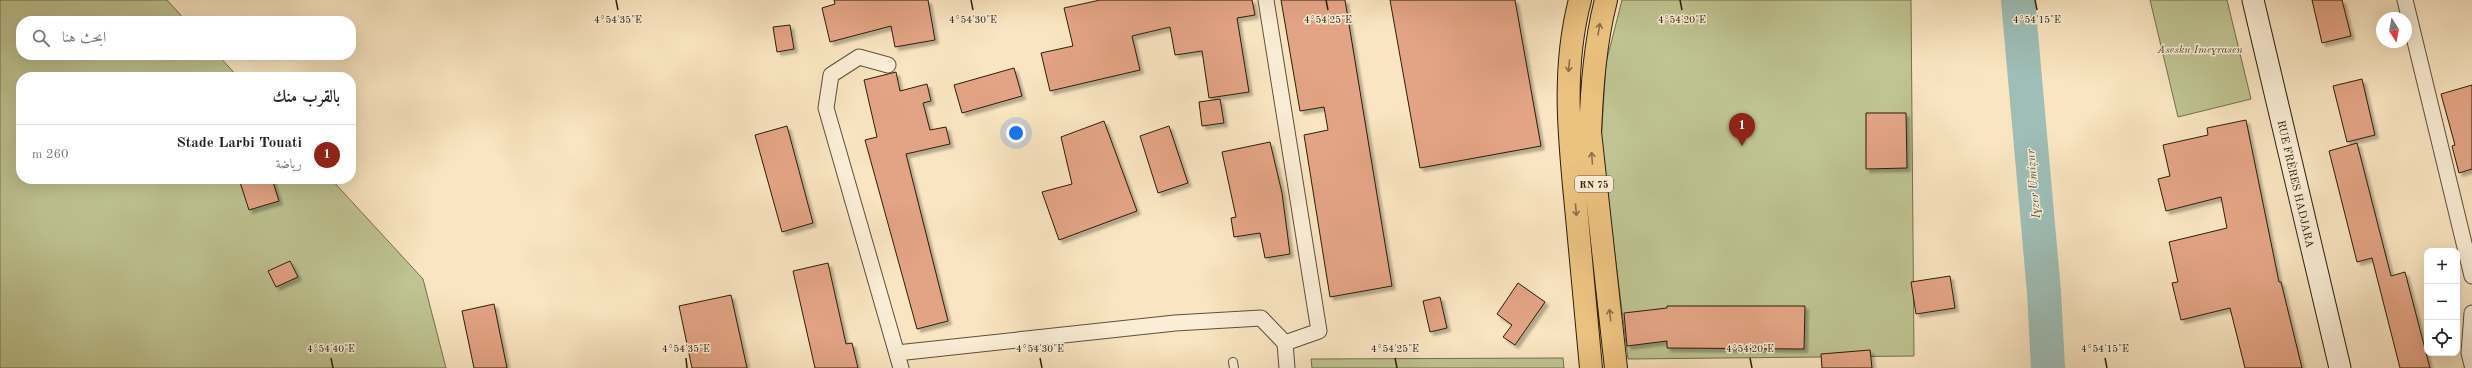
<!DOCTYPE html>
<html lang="ar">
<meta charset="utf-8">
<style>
:root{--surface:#fff;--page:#f6f6f6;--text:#222;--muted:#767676;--line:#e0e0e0;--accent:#8f2418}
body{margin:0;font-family:"Old Standard TT",Amiri,serif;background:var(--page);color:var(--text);direction:rtl}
.controls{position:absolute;right:12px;bottom:12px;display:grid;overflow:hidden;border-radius:8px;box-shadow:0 4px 16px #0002}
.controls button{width:36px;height:36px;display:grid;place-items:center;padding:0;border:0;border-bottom:1px solid var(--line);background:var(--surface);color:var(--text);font:20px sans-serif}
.compass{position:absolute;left:2376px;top:12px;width:36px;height:36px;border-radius:50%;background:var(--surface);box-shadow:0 4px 16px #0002;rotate:169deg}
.you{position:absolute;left:1016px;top:133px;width:14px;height:14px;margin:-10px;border:3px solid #fff;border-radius:50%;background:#1a73e8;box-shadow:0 0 0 6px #1a73e833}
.badge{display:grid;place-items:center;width:26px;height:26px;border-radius:50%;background:var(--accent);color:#fff;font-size:13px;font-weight:700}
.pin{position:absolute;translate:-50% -33px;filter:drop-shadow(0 1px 2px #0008)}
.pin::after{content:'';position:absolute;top:21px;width:14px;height:12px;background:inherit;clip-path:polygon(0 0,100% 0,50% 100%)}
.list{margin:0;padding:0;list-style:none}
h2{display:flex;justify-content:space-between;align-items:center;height:52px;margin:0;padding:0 16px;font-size:17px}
h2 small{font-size:13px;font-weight:400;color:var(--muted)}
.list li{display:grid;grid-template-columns:26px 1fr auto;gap:12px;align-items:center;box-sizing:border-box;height:60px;padding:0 16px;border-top:1px solid var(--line)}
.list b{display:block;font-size:15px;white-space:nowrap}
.list p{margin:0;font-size:13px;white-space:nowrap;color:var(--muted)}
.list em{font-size:13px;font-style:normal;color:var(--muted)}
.icon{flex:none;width:22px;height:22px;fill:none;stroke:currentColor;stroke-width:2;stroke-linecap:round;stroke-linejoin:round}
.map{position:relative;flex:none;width:2472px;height:368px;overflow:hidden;direction:ltr}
.search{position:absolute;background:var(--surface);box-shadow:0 4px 16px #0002;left:16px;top:16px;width:340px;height:44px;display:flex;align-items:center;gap:10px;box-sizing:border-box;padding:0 14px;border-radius:16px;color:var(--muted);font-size:15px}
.panel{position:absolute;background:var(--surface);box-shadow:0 4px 16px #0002;left:16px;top:72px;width:340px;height:112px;border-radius:16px;direction:rtl}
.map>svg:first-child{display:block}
.green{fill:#bfc492;stroke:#75704e}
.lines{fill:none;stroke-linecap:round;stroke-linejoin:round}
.river{stroke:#9ebeb7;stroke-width:34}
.building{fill:#e3a485;stroke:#2b1d0a;filter:url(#shadow)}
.service-casing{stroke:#5e4f38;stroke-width:10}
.minor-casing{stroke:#5e4f38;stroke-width:17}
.secondary-casing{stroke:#2b1d0a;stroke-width:23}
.primary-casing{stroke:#2b1d0a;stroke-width:24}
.service{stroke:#fbeed7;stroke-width:8}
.minor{stroke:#fbeed7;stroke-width:15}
.secondary{stroke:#fbeed7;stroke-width:21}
.primary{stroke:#ecc280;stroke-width:22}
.oneway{stroke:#8c7045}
.ticks{fill:none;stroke:#2b1d0a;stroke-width:1.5}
.labels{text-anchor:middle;stroke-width:3;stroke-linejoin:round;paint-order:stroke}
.shield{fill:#fbeed7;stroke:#695c48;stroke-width:1}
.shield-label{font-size:10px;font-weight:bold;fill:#2b1d0a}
.park-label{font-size:11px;font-style:italic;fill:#574f33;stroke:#fbeed7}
.street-label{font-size:11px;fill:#2b1d0a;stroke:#fbeed7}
.water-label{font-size:12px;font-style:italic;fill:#535547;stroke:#fbeed7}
.ticks-label{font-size:10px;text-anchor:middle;fill:#2b1d0a;stroke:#fbeed7;stroke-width:3;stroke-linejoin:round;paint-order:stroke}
</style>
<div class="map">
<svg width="2472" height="368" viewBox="0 0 2472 368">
<defs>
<filter id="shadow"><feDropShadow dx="3.5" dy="3.5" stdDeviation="1" flood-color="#0004"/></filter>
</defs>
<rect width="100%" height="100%" fill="#f9e5c1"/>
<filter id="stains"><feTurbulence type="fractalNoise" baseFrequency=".005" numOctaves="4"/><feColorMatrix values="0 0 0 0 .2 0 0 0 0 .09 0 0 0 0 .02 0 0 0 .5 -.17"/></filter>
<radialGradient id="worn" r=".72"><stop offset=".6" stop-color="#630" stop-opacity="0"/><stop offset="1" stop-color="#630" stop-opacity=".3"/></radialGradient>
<!-- green -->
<path class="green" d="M0,0H167L186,21H21V55H218L238,77H21V179H331L423,279L446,368H0Z
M1622,0H1911L1914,356L1628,359L1601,143L1606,63Z
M2150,0H2227L2251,99L2178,117Z
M1563,358L1564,368H1312L1311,359Z"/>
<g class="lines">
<!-- river -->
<path class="river" d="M2018,0L2044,292L2048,368"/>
</g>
<!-- building -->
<path class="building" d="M834,0H928L935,40L895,47L891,26L830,42L822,8L835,4Z
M1100,0H1252L1255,15L1237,18L1249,92L1209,98L1202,51L1175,55L1170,27L1132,36L1140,70L1050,91L1041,53L1073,46L1064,8Z
M1281,0H1345L1392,286L1330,297L1304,135L1328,130L1324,107L1300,111Z
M1390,0H1515L1541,146L1420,168Z
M2312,0H2342L2351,36L2322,43Z
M790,25L794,49L777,52L773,27Z
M1014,68L1022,96L962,113L954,85Z
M896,72L900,91L927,84L931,101L923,103L930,130L946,127L950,144L906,154L948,321L917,329L865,140L877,137L864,80Z
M2362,79L2375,135L2347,142L2333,86Z
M2472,85V169L2459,173L2452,146L2455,145L2441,94Z
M1220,99L1224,123L1202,126L1199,102Z
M1866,113H1906L1907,168L1866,169Z
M2246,120L2279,282H2281L2302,368H2245L2230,308L2181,320L2172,283L2178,282L2169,242L2227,228L2221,197L2166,211L2158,179L2170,176L2163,145L2208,135L2207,128Z
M1104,121L1137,211L1059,240L1042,192L1072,184L1061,137Z
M787,126L813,223L782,232L755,135Z
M1169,126L1188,183L1158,193L1140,136Z
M1270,142L1282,193L1290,254L1265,258L1260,233L1234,237L1231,218L1236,217L1222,152Z
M2357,143L2391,276L2405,272L2430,368H2400L2372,258L2357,262L2329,151Z
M239,179H272L279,201L249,210Z
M290,261L298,277L276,287L268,271Z
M828,263L846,344L852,343L858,368H815L793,271Z
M1950,276L1955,308L1916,314L1911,282Z
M1518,283L1545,302L1515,345L1503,337L1512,325L1497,314Z
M731,295L747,368H692L679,306Z
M1440,297L1447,328L1430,332L1423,301Z
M494,304L507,368H474L462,311Z
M1667,306H1805L1804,349L1667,348V341L1627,346L1624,313L1667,308Z
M1870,350L1872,368H1822L1821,354Z"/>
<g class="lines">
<!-- service casing -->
<g class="service-casing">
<path id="service" d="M1233,362L1234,368"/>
</g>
<!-- minor casing -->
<g class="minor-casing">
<path id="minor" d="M1266,0L1319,331L1285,343
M2405,0L2472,276
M888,65L859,57L831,75L826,108L901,368
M2472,313L2469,353L2472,365
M897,353L1175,323L1261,318L1285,343L1287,368"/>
</g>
<!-- secondary casing -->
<g class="secondary-casing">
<path id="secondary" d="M2253,0L2340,368"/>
</g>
<!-- primary casing -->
<g class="primary-casing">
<path id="primary" d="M1580,0C1561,72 1570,144 1577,217C1582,267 1586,318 1591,368
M1606,0C1595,43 1592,87 1590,132L1616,368"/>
</g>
<!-- service -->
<use href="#service" class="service"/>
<!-- minor -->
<use href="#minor" class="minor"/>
<!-- secondary -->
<use href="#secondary" class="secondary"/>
<!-- primary -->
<use href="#primary" class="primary"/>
</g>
<!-- one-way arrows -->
<defs><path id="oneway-shaft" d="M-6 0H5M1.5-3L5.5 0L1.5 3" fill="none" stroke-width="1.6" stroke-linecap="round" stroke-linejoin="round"/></defs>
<g class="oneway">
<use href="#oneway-shaft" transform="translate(1599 29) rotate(-80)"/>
<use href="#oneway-shaft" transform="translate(1569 66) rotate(95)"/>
<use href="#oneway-shaft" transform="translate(1592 158) rotate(-94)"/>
<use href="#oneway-shaft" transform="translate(1576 210) rotate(85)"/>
<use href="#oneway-shaft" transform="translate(1610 315) rotate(-97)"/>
</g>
<!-- ticks -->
<path class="ticks" d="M616,0L618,10M971,0L973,10M1326,0L1328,10M1680,0L1682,10M2035,0L2037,10M331,358L333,368M686,358L687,368M1040,358L1042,368M1395,358L1397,368M1750,358L1752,368M2105,358L2107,368"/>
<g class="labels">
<!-- shield labels -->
<rect class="shield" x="1575" y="176" width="38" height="16" rx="3"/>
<g class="shield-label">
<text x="1594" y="188">RN 75</text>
</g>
<!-- park labels -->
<g class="park-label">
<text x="2200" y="53">Asesku Imeɣrasen</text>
</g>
<!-- street labels -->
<g class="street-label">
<text transform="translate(2296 184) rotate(77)" y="4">RUE FRÈRES HADJARA</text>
</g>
<!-- water labels -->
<g class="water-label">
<text transform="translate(2033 184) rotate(-95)" y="4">Iɣzer Umiẓur</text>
</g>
</g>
<g class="ticks-label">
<text x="618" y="23">4°54'35"E</text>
<text x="973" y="23">4°54'30"E</text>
<text x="2037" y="23">4°54'15"E</text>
<text x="1328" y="23">4°54'25"E</text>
<text x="1682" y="23">4°54'20"E</text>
<text x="331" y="352">4°54'40"E</text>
<text x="686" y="352">4°54'35"E</text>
<text x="1040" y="352">4°54'30"E</text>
<text x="1395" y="352">4°54'25"E</text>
<text x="1750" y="352">4°54'20"E</text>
<text x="2105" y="352">4°54'15"E</text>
</g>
<rect width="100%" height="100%" filter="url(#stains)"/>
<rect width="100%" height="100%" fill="url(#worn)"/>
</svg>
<div class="controls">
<button>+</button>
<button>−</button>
<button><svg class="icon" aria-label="locate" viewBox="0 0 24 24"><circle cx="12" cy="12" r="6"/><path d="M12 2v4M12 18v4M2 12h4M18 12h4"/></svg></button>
</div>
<svg class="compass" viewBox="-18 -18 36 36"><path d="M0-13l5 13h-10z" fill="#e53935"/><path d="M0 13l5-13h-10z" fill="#767676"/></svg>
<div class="you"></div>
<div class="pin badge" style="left:1742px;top:146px">1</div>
<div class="search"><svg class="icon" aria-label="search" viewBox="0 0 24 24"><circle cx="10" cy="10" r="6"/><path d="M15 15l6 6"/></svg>ابحث هنا</div>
<section class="panel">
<h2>بالقرب منك<small></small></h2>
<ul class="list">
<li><span class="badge">1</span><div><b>Stade Larbi Touati</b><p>رياضة</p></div><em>260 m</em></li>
</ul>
</section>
</div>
